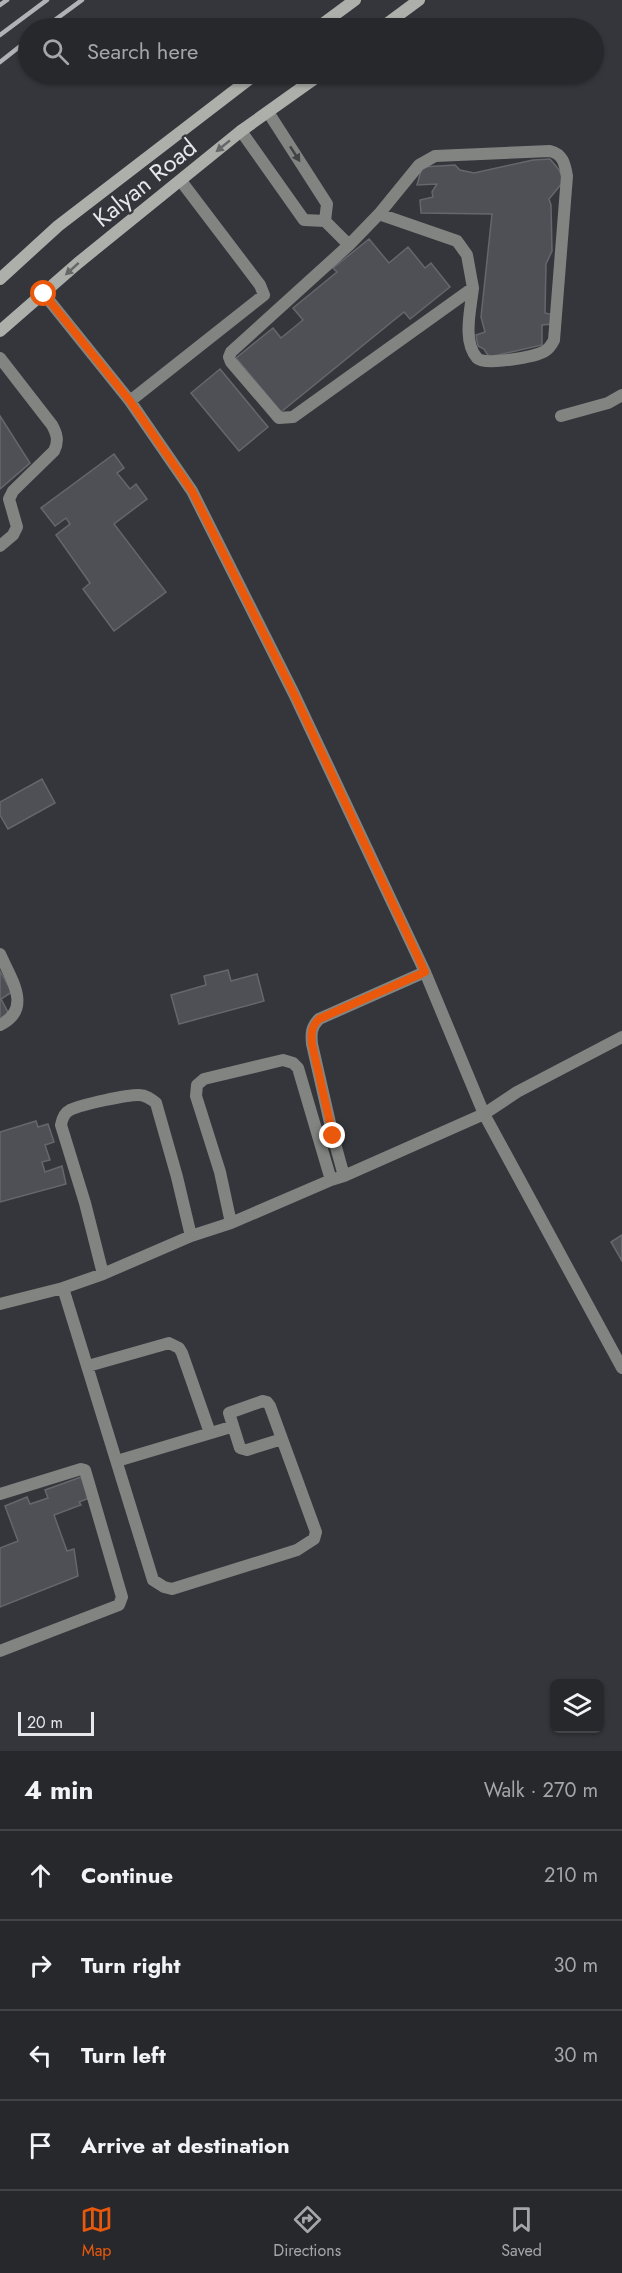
<!DOCTYPE html>
<meta charset="utf-8">
<style>
:root{--surface:#27282c;--page:#333438;--text:#f1f3f6;--muted:#a4a6a9;--line:#434448;--accent:#ea580c}
body{margin:0;font-family:Jost,sans-serif;background:var(--page);color:var(--text)}
.controls{position:absolute;right:18px;bottom:18px;display:grid;overflow:hidden;border-radius:9px;box-shadow:0 2px 4px #0004}
.controls button{width:54px;height:54px;display:grid;place-items:center;padding:0;border:0;border-bottom:2px solid var(--line);background:var(--surface);color:var(--text);font:30px sans-serif}
.scale{position:absolute;left:18px;bottom:15px;width:76px;box-sizing:border-box;padding-left:6px;border:3px solid #e6e7ea;border-top:0;font-size:16px;line-height:21px;white-space:nowrap;color:#e6e7ea;-webkit-text-stroke:4px #34363b;paint-order:stroke}
.stop{position:absolute;width:18px;height:18px;margin:-14px;border:4px solid #ea580c;border-radius:50%;background:#fff}
.stop.end{background:#ea580c;border-color:#fff;box-shadow:0 2px 6px #0008}
.list{margin:0;padding:0;list-style:none}
h2{display:flex;justify-content:space-between;align-items:center;height:78px;margin:0;padding:0 24px;font-size:26px}
h2 small{font-size:20px;font-weight:400;color:var(--muted)}
.list li{display:grid;grid-template-columns:39px 1fr auto;gap:18px;align-items:center;box-sizing:border-box;height:90px;padding:0 24px;border-top:2px solid var(--line)}
.list b{display:block;font-size:22px;white-space:nowrap}
.list em{font-size:20px;font-style:normal;color:var(--muted)}
.icon{flex:none;width:33px;height:33px;fill:none;stroke:currentColor;stroke-width:2;stroke-linecap:round;stroke-linejoin:round}
.map{position:relative;flex:none;width:622px;height:1751px;overflow:hidden}
.search{position:absolute;background:var(--surface);box-shadow:0 2px 4px #0004;left:18px;right:18px;top:18px;height:66px;display:flex;align-items:center;gap:15px;box-sizing:border-box;padding:0 21px;border-radius:33px;color:var(--muted);font-size:22px}
.sheet{height:438px;background:var(--surface)}
nav{display:flex;justify-content:space-around;align-items:center;box-sizing:border-box;height:84px;border-top:2px solid var(--line);background:var(--surface);font-size:16px;color:var(--muted)}
nav a{display:grid;justify-items:center;gap:3px}
nav .on{color:var(--accent)}
.map>svg:first-child{display:block}
.building{fill:#4e5055;stroke:#65676c;stroke-width:1.5}
.lines{fill:none;stroke-linecap:round;stroke-linejoin:round}
.minor{stroke:#828481;stroke-width:12}
.secondary{stroke:#adafab;stroke-width:12}
.rail{stroke:#b1b2b5;stroke-width:4.5}
.oneway{fill:#646668}
.oneway2{fill:#404246}
.route{stroke:#ea580c;stroke-width:8}
.labels{text-anchor:middle;stroke-width:4.5;stroke-linejoin:round;paint-order:stroke}
.street-label{font-size:24px;fill:#e6e7ea;stroke:#34363b}
</style>
<div class="map">
<svg width="622" height="1751" viewBox="0 0 622 1751">
<rect width="100%" height="100%" fill="#34363b"/>
<!-- building -->
<path class="building" d="M550,159L559,170L564,181L549,199L551,205L552,251L546,264L545,313L554,315L553,324L542,325V345L489,357L484,349L478,346L476,335L485,332L481,317L492,214L421,213L420,200L433,197L432,192L437,184L417,185L422,167L455,165L460,170L474,173L533,160Z
M369,239L389,263L408,247L425,268L431,263L450,287L410,319L404,312L281,412L236,358L273,328L281,338L303,320L293,308L337,272L333,268Z
M220,369L268,427L239,451L191,393Z
M0,416L30,463L0,489Z
M114,454L124,468L117,473L130,489L136,484L147,499L114,524L166,592L114,631L83,589L90,583L56,535L70,524L66,518L55,526L41,508Z
M42,779L55,803L8,829L0,815V802Z
M228,970L231,981L257,974L264,1001L179,1024L171,995L206,985L204,976Z
M0,971L12,992L1,999L9,1014L0,1019Z
M36,1121L38,1127L48,1124L54,1142L45,1145L50,1160L42,1162L45,1172L62,1166L66,1184L0,1202V1132Z
M622,1235V1261L611,1242Z
M81,1477L89,1498L79,1502L81,1505L54,1515L67,1551L74,1549L78,1576L0,1607V1548L18,1541L5,1506L27,1497L30,1504L48,1498L45,1490Z"/>
<g class="lines">
<!-- minor -->
<path class="minor" d="M241,131L304,220L325,221L327,204L268,112
M379,214L419,165L435,156L550,151C563,154 565,164 567,176L554,340C552,344 550,348 545,351C536,357 484,366 477,358C462,341 471,308 473,288
M325,221L349,245L379,214L457,241L467,255L473,288L293,417L279,418L231,362L229,357L231,352L349,245
M44,294L130,401L192,491L294,694L425,972L484,1114L622,1368
M0,358L52,425C57,434 59,441 54,451L13,491L9,499L17,527L13,535L0,546
M130,401L264,295L260,285L181,181
M561,416L608,403L622,395
M0,954C11,979 33,1009 0,1025
M344,1176L333,1136L312,1044C311,1034 311,1027 319,1019L425,972
M231,1223L220,1172L196,1096L197,1085L204,1079L283,1060L293,1063L298,1068L331,1180
M103,1274L85,1203L61,1125C62,1119 64,1113 70,1110C83,1104 126,1095 139,1095C146,1095 151,1099 156,1103L177,1177L191,1236
M63,1288L153,1580L164,1587L172,1589L297,1550L314,1539L316,1532L270,1406L267,1402L263,1401L229,1413L240,1448L247,1450L282,1439
M0,1304L63,1288L103,1274L191,1236L231,1223L331,1180L344,1176L484,1114L517,1092L622,1037
M88,1366L169,1343L179,1348L182,1353L210,1433
M117,1461L231,1427
M0,1494L81,1469L85,1470L122,1597L119,1605L0,1651"/>
<!-- secondary -->
<path class="secondary" d="M317,28L355,0
M381,28L419,0
M0,279L58,226L256,74
M0,331L78,263L241,131L321,74"/>
<!-- rail -->
<path class="rail" d="M0,5L7,0
M44,28L82,0
M0,35L47,0
M0,62L28,40"/>
</g>
<!-- one-way arrows -->
<defs><path id="oneway-solid" d="M-6-.8H1V-3.2L6.5 0L1 3.2V.8H-6Z" transform="scale(1.5)"/></defs>
<g class="oneway">
<use href="#oneway-solid" transform="translate(223 146) rotate(141)"/>
<use href="#oneway-solid" transform="translate(72 269) rotate(138)"/>
</g>
<use class="oneway2" href="#oneway-solid" transform="translate(295 154) rotate(57)"/>
<g class="lines">
<!-- route -->
<path class="route" d="M44,294L130,401L192,491L294,694L425,972L319,1019C311,1027 311,1034 312,1044L333,1136"/>
</g>
<g class="labels">
<!-- street labels -->
<g class="street-label">
<text transform="translate(145 183) rotate(-39)" y="8">Kalyan Road</text>
</g>
</g>
</svg>
<div class="controls">
<button><svg class="icon" aria-label="layers" viewBox="0 0 24 24"><path d="M12 4l9 5-9 5-9-5zM3 14l9 5 9-5"/></svg></button>
</div>
<div class="scale">20 m</div>
<div class="stop" style="left:44px;top:294px"></div>
<div class="stop end" style="left:333px;top:1136px"></div>
<div class="search"><svg class="icon" aria-label="search" viewBox="0 0 24 24"><circle cx="10" cy="10" r="6"/><path d="M15 15l6 6"/></svg>Search here</div>
</div>
<section class="sheet">
<h2>4 min<small>Walk · 270 m</small></h2>
<ul class="list">
<li><svg class="icon" aria-label="ahead" viewBox="0 0 24 24"><path d="M12 20V5M6 11l6-6 6 6"/></svg><div><b>Continue</b></div><em>210 m</em></li>
<li><svg class="icon" aria-label="right" viewBox="0 0 24 24"><path d="M7 20v-9h11M14 6l5 5-5 5"/></svg><div><b>Turn right</b></div><em>30 m</em></li>
<li><svg class="icon" aria-label="left" viewBox="0 0 24 24"><path d="M17 20v-9H6M10 6l-5 5 5 5"/></svg><div><b>Turn left</b></div><em>30 m</em></li>
<li><svg class="icon" aria-label="arrive" viewBox="0 0 24 24"><path d="M6 21V4h12l-3 4 3 4H6"/></svg><div><b>Arrive at destination</b></div></li>
</ul>
</section>
<nav>
<a class="on"><svg class="icon" aria-label="map" viewBox="0 0 24 24"><path d="M3 6l6-2 6 2 6-2v14l-6 2-6-2-6 2zM9 4v14M15 6v14"/></svg>Map</a>
<a><svg class="icon" aria-label="directions" viewBox="0 0 24 24"><path d="M12 3l9 9-9 9-9-9zM9 14v-3h6M13 9l2 2-2 2"/></svg>Directions</a>
<a><svg class="icon" aria-label="saved" viewBox="0 0 24 24"><path d="M7 4h10v16l-5-4-5 4z"/></svg>Saved</a>
</nav>
